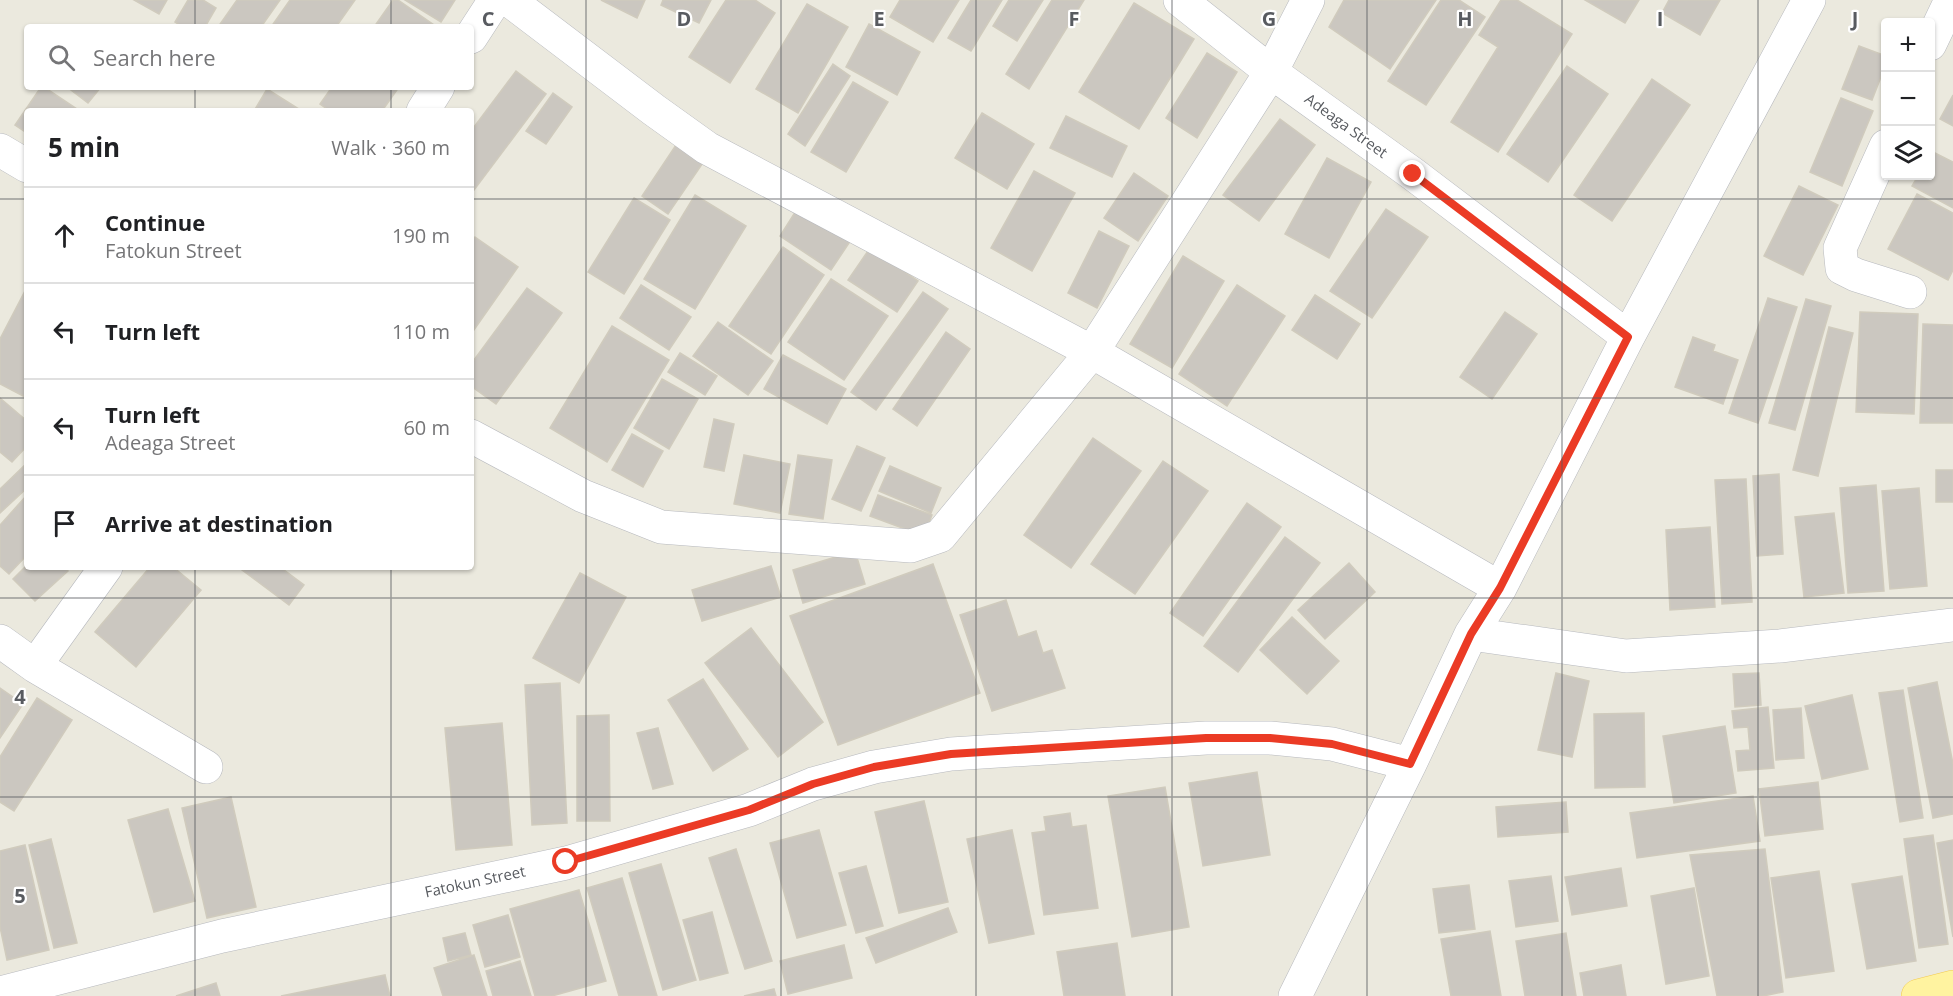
<!DOCTYPE html>
<meta charset="utf-8">
<style>
:root{--surface:#fff;--page:#f6f6f6;--text:#202124;--muted:#757577;--line:#e0e0e0}
body{margin:0;font-family:"Open Sans",sans-serif;background:var(--page);color:var(--text)}
.controls{position:absolute;right:18px;top:18px;display:grid;overflow:hidden;border-radius:6px;box-shadow:0 2px 4px #0004}
.controls button{width:54px;height:54px;display:grid;place-items:center;padding:0;border:0;border-bottom:2px solid var(--line);background:var(--surface);color:var(--text);font:30px sans-serif}
.stop{position:absolute;width:18px;height:18px;margin:-14px;border:4px solid #eb3b25;border-radius:50%;background:#fff}
.stop.end{background:#eb3b25;border-color:#fff;box-shadow:0 2px 6px #0008}
.list{margin:0;padding:0;list-style:none}
h2{display:flex;justify-content:space-between;align-items:center;height:78px;margin:0;padding:0 24px;font-size:26px}
h2 small{font-size:20px;font-weight:400;color:var(--muted)}
.list li{display:grid;grid-template-columns:39px 1fr auto;gap:18px;align-items:center;box-sizing:border-box;height:96px;padding:0 24px;border-top:2px solid var(--line)}
.list b{display:block;font-size:22px;white-space:nowrap}
.list p{margin:0;font-size:20px;white-space:nowrap;color:var(--muted)}
.list em{font-size:20px;font-style:normal;color:var(--muted)}
.icon{flex:none;width:33px;height:33px;fill:none;stroke:currentColor;stroke-width:2;stroke-linecap:round;stroke-linejoin:round}
.map{position:relative;flex:none;width:1953px;height:996px;overflow:hidden}
.search{position:absolute;background:var(--surface);box-shadow:0 2px 4px #0004;left:24px;top:24px;width:450px;height:66px;display:flex;align-items:center;gap:15px;box-sizing:border-box;padding:0 21px;border-radius:6px;color:var(--muted);font-size:22px}
.panel{position:absolute;background:var(--surface);box-shadow:0 2px 4px #0004;left:24px;top:108px;width:450px;height:462px;border-radius:6px}
.map>svg:first-child{display:block}
.building{fill:#cbc7c0;stroke:#d0cbbd;stroke-width:1.5}
.lines{fill:none;stroke-linecap:round;stroke-linejoin:round}
.minor-casing{stroke:#b7b9be;stroke-width:34}
.major-casing{stroke:#f3ca50;stroke-width:34}
.minor{stroke:#fff;stroke-width:33}
.major{stroke:#fff3a0;stroke-width:33}
.route{stroke:#eb3b25;stroke-width:8}
.grid{fill:none;stroke:#585b60;stroke-width:1.5;stroke-opacity:0.55}
.labels{text-anchor:middle;stroke-width:4.5;stroke-linejoin:round;paint-order:stroke}
.street-label{font-size:15px;fill:#585b60;stroke:#fff}
.grid-label{font-size:20px;text-anchor:middle;font-weight:bold;fill:#585b60;stroke:#fff;stroke-width:4.5;stroke-linejoin:round;paint-order:stroke}
</style>
<div class="map">
<svg width="1953" height="996" viewBox="0 0 1953 996">
<rect width="100%" height="100%" fill="#ebe9de"/>
<!-- building -->
<path class="building" d="M134,0H167L159,14Z
M188,0H203L216,8L205,27H183L175,22Z
M237,0H280L261,27H218Z
M290,0H355L336,27H271Z
M393,0H398L437,27H374Z
M405,0H455L441,22Z
M601,0H645L637,18Z
M663,0H711L699,23L661,5Z
M726,0H755L775,13L730,83L689,57Z
M900,0H959L933,42L890,17Z
M971,0H1002L971,51L948,38Z
M1009,0H1043L1017,41L993,26Z
M1052,0H1084L1029,89L1006,74Z
M1344,0H1436L1390,69L1329,27Z
M1441,0H1459L1485,17L1426,105L1388,81Z
M1501,0H1517L1572,34L1498,152L1451,122L1498,47L1479,35Z
M1585,0H1639L1625,23Z
M1669,0H1720L1700,35L1662,13Z
M1134,3L1194,39L1139,129L1079,92Z
M807,4L848,27L798,113L756,89Z
M869,24L920,52L897,95L846,67Z
M1859,46L1886,56V64L1872,100L1842,89Z
M1207,53L1237,72L1197,138L1166,118Z
M833,64L850,76L805,146L788,134Z
M1567,66L1608,94L1548,182L1507,154Z
M516,71L546,94L471,194V131Z
M1652,79L1690,105L1612,221L1574,195Z
M853,82L888,102L846,172L811,152Z
M41,87H44L80,111H27V133L15,125Z
M67,87H101L88,103Z
M332,87H399L382,111H330L320,104Z
M267,89L302,111H254Z
M553,93L572,107L546,144L526,131Z
M1953,95V126L1940,119Z
M1841,98L1873,111L1842,186L1810,172Z
M982,113L1034,144L1007,189L955,158Z
M1066,116L1127,146L1112,177L1050,148Z
M1280,119L1315,145L1259,221L1223,195Z
M682,136L709,154L668,214L642,196Z
M1931,151L1953,162V208L1912,186L1918,176H1930Z
M1327,158L1371,182L1329,258L1285,234Z
M1034,171L1075,193L1032,271L991,248Z
M1134,173L1168,196L1138,241L1104,218Z
M1799,186L1838,205L1803,275L1764,256Z
M1917,194L1953,213V270L1948,280L1888,249Z
M695,195L746,226L695,309L644,279Z
M634,198L670,220L624,294L588,272Z
M799,206L851,240L831,270L780,236Z
M1386,209L1428,237L1372,318L1330,291Z
M1099,231L1129,246L1097,308L1068,293Z
M475,237L518,267L471,334V242Z
M783,247L824,275L771,354L729,326Z
M870,248L918,281L897,312L848,280Z
M1183,256L1224,281L1172,368L1130,344Z
M831,279L888,316L844,380L788,342Z
M641,285L691,317L669,350L620,318Z
M1237,285L1285,316L1227,406L1179,374Z
M27,287V398L0,384V339Z
M527,288L562,313L496,404L471,386V364Z
M923,292L948,309L876,410L851,392Z
M1315,295L1360,324L1337,359L1292,330Z
M1768,298L1797,307L1758,423L1729,413Z
M1806,299L1831,306L1795,430L1769,423Z
M1505,312L1537,334L1492,399L1460,377Z
M1860,312L1918,314L1914,414L1856,412Z
M718,322L773,361L748,395L693,356Z
M1923,324L1953,325V423H1920Z
M612,326L669,360L607,462L550,428Z
M1829,327L1853,333L1818,476L1793,470Z
M946,332L970,349L917,426L893,409Z
M1693,337L1715,345L1713,351L1738,360L1723,404L1675,387Z
M680,353L717,376L705,395L668,372Z
M783,355L846,389L827,424L764,389Z
M662,379L698,399L669,449L634,428Z
M0,398L27,421V446L12,462L0,452Z
M714,419L734,424L724,471L704,467Z
M632,434L663,451L643,487L612,470Z
M1093,438L1141,471L1071,568L1024,535Z
M857,446L885,458L861,511L832,499Z
M744,455L790,464L780,513L734,504Z
M798,455L832,460L823,519L789,514Z
M1163,461L1208,491L1135,594L1091,564Z
M26,464L27,488L0,513V489Z
M890,466L941,488L931,513L879,491Z
M1936,470H1953V502H1936Z
M1779,474L1783,554L1757,556L1753,476Z
M1746,479L1752,602L1722,604L1715,480Z
M1876,485L1884,591L1848,593L1840,488Z
M1919,488L1927,586L1890,589L1882,491Z
M27,495V555L9,574L0,566V525Z
M878,495L932,515L924,536L870,516Z
M1247,503L1281,527L1203,636L1170,613Z
M1834,513L1844,593L1804,597L1795,517Z
M1710,527L1715,607L1670,610L1666,530Z
M1285,537L1320,563L1238,672L1204,646Z
M855,551L865,584L803,603L793,570Z
M1349,563L1375,592L1325,639L1298,610Z
M933,564L980,693L838,745L790,616Z
M27,565V567H64L68,571L35,601L13,579Z
M771,566L781,597L702,621L692,590Z
M150,567H173L201,590L136,667L95,632Z
M238,567H280L304,585L289,605Z
M580,573L626,597L579,683L533,658Z
M1006,600L1018,637L1036,631L1043,653L1052,650L1065,688L992,711L960,615Z
M1292,617L1339,661L1307,694L1260,650Z
M751,628L823,722L778,757L705,663Z
M1556,673L1589,681L1572,757L1538,750Z
M1759,673L1761,705L1735,707L1733,674Z
M703,679L748,749L713,771L668,700Z
M1937,682L1953,764V814L1933,818L1908,688Z
M560,683L567,823L532,825L525,685Z
M0,688L23,704L0,738Z
M1903,690L1923,818L1900,822L1879,693Z
M1852,695L1868,769L1822,779L1805,706Z
M37,698L72,720L14,811L0,802V757Z
M1768,707L1774,768L1738,771L1736,751L1750,750L1748,727L1734,728L1732,711Z
M1801,708L1804,758L1776,760L1773,710Z
M1644,713L1645,787L1595,788L1594,714Z
M609,715L610,821H577V716Z
M502,723L512,845L456,850L445,728Z
M1725,726L1736,793L1674,803L1663,736Z
M658,728L673,784L653,789L637,733Z
M1257,772L1270,855L1203,866L1189,783Z
M1818,782L1823,829L1765,836L1759,789Z
M1165,787L1189,927L1132,937L1108,796Z
M1753,796L1760,841L1637,858L1630,813Z
M231,797L256,907L207,918L182,808Z
M924,801L948,902L899,913L875,812Z
M1566,802L1568,832L1498,837L1496,807Z
M168,809L195,901L154,912L128,820Z
M1070,813L1072,827L1086,825L1098,908L1044,915L1032,833L1046,831L1044,817Z
M819,830L846,925L797,938L770,843Z
M1012,830L1034,934L989,943L967,839Z
M1933,835L1948,944L1919,948L1904,839Z
M51,839L77,943L54,948L29,845Z
M1953,840V937L1937,843Z
M25,845L49,950L7,960L0,927V851Z
M736,849L772,961L745,969L709,858Z
M1765,849L1783,992L1763,996H1717L1690,855Z
M661,864L696,980L663,990L629,873Z
M866,866L883,926L856,933L839,873Z
M1621,868L1627,906L1572,915L1565,877Z
M1819,871L1834,971L1786,978L1771,878Z
M1551,876L1558,921L1516,927L1509,881Z
M1902,876L1916,961L1867,969L1852,884Z
M622,878L657,996H619L587,888Z
M1469,885L1475,929L1439,933L1433,889Z
M1694,888L1709,976L1666,984L1651,896Z
M579,890L606,981L552,996H535L510,909Z
M948,908L957,932L876,963L866,938Z
M712,912L728,973L700,980L683,920Z
M508,915L520,957L485,967L473,925Z
M1490,931L1501,996H1451L1441,939Z
M465,933L471,955L448,961L443,938Z
M1566,933L1576,996H1525L1516,941Z
M1117,943L1125,996H1064L1057,952Z
M844,945L852,978L788,994L780,961Z
M474,955L487,996H443L434,968Z
M520,961L531,996H493L486,971Z
M1621,965L1626,996H1584L1580,973Z
M385,975L390,996H281Z
M216,983L220,996H176Z
M774,989L776,996H744Z"/>
<g class="lines">
<!-- minor casing -->
<g class="minor-casing">
<path id="minor" d="M509,0L654,110L707,148L1092,352L1500,588
M1180,0L1271,72L1413,174L1628,337
M471,37L495,0
M1930,44L1951,0
M423,111L438,87
M1886,146L1840,248L1842,268L1856,275L1910,292
M0,150L27,166
M471,436L583,496L661,527L911,546L940,536L1092,352L1271,72L1308,0
M1471,634L1626,656L1780,646L1953,625
M0,641L35,666L206,767
M35,666L106,567
M0,993L222,936L566,863L749,810L813,784L874,767L951,754L1206,738H1270L1332,744L1410,764
M1295,996L1410,764L1471,634L1500,588L1628,337L1809,0"/>
</g>
<!-- major casing -->
<g class="major-casing">
<path id="major" d="M1918,996L1953,987"/>
</g>
<!-- minor -->
<use href="#minor" class="minor"/>
<!-- major -->
<use href="#major" class="major"/>
</g>
<g class="lines">
<!-- route -->
<path class="route" d="M566,862L749,810L813,784L874,767L951,754L1206,738H1270L1332,744L1410,764L1471,634L1500,588L1628,337L1413,174"/>
</g>
<!-- grid -->
<path class="grid" d="M195,0V27M391,0V27M586,0V996M781,0V996M976,0V996M1172,0V996M1367,0V996M1562,0V996M1758,0V996M195,87V111M391,87V111M0,199H27M471,199H1953M0,398H27M471,398H1953M195,567V996M391,567V996M0,598H1953M0,797H1953"/>
<g class="labels">
<!-- street labels -->
<g class="street-label">
<text transform="translate(1346 126) rotate(36)" y="5">Adeaga Street</text>
<text transform="translate(475 882) rotate(-12)" y="5">Fatokun Street</text>
</g>
</g>
<g class="grid-label">
<text x="488" y="26">C</text>
<text x="684" y="26">D</text>
<text x="879" y="26">E</text>
<text x="1074" y="26">F</text>
<text x="1269" y="26">G</text>
<text x="1465" y="26">H</text>
<text x="1660" y="26">I</text>
<text x="1855" y="26">J</text>
<text x="20" y="704">4</text>
<text x="20" y="903">5</text>
</g>
</svg>
<div class="controls">
<button>+</button>
<button>−</button>
<button><svg class="icon" aria-label="layers" viewBox="0 0 24 24"><path d="M12 4l9 5-9 5-9-5zM3 14l9 5 9-5"/></svg></button>
</div>
<div class="stop" style="left:566px;top:862px"></div>
<div class="stop end" style="left:1413px;top:174px"></div>
<div class="search"><svg class="icon" aria-label="search" viewBox="0 0 24 24"><circle cx="10" cy="10" r="6"/><path d="M15 15l6 6"/></svg>Search here</div>
<section class="panel">
<h2>5 min<small>Walk · 360 m</small></h2>
<ul class="list">
<li><svg class="icon" aria-label="ahead" viewBox="0 0 24 24"><path d="M12 20V5M6 11l6-6 6 6"/></svg><div><b>Continue</b><p>Fatokun Street</p></div><em>190 m</em></li>
<li><svg class="icon" aria-label="left" viewBox="0 0 24 24"><path d="M17 20v-9H6M10 6l-5 5 5 5"/></svg><div><b>Turn left</b></div><em>110 m</em></li>
<li><svg class="icon" aria-label="left" viewBox="0 0 24 24"><path d="M17 20v-9H6M10 6l-5 5 5 5"/></svg><div><b>Turn left</b><p>Adeaga Street</p></div><em>60 m</em></li>
<li><svg class="icon" aria-label="arrive" viewBox="0 0 24 24"><path d="M6 21V4h12l-3 4 3 4H6"/></svg><div><b>Arrive at destination</b></div></li>
</ul>
</section>
</div>
